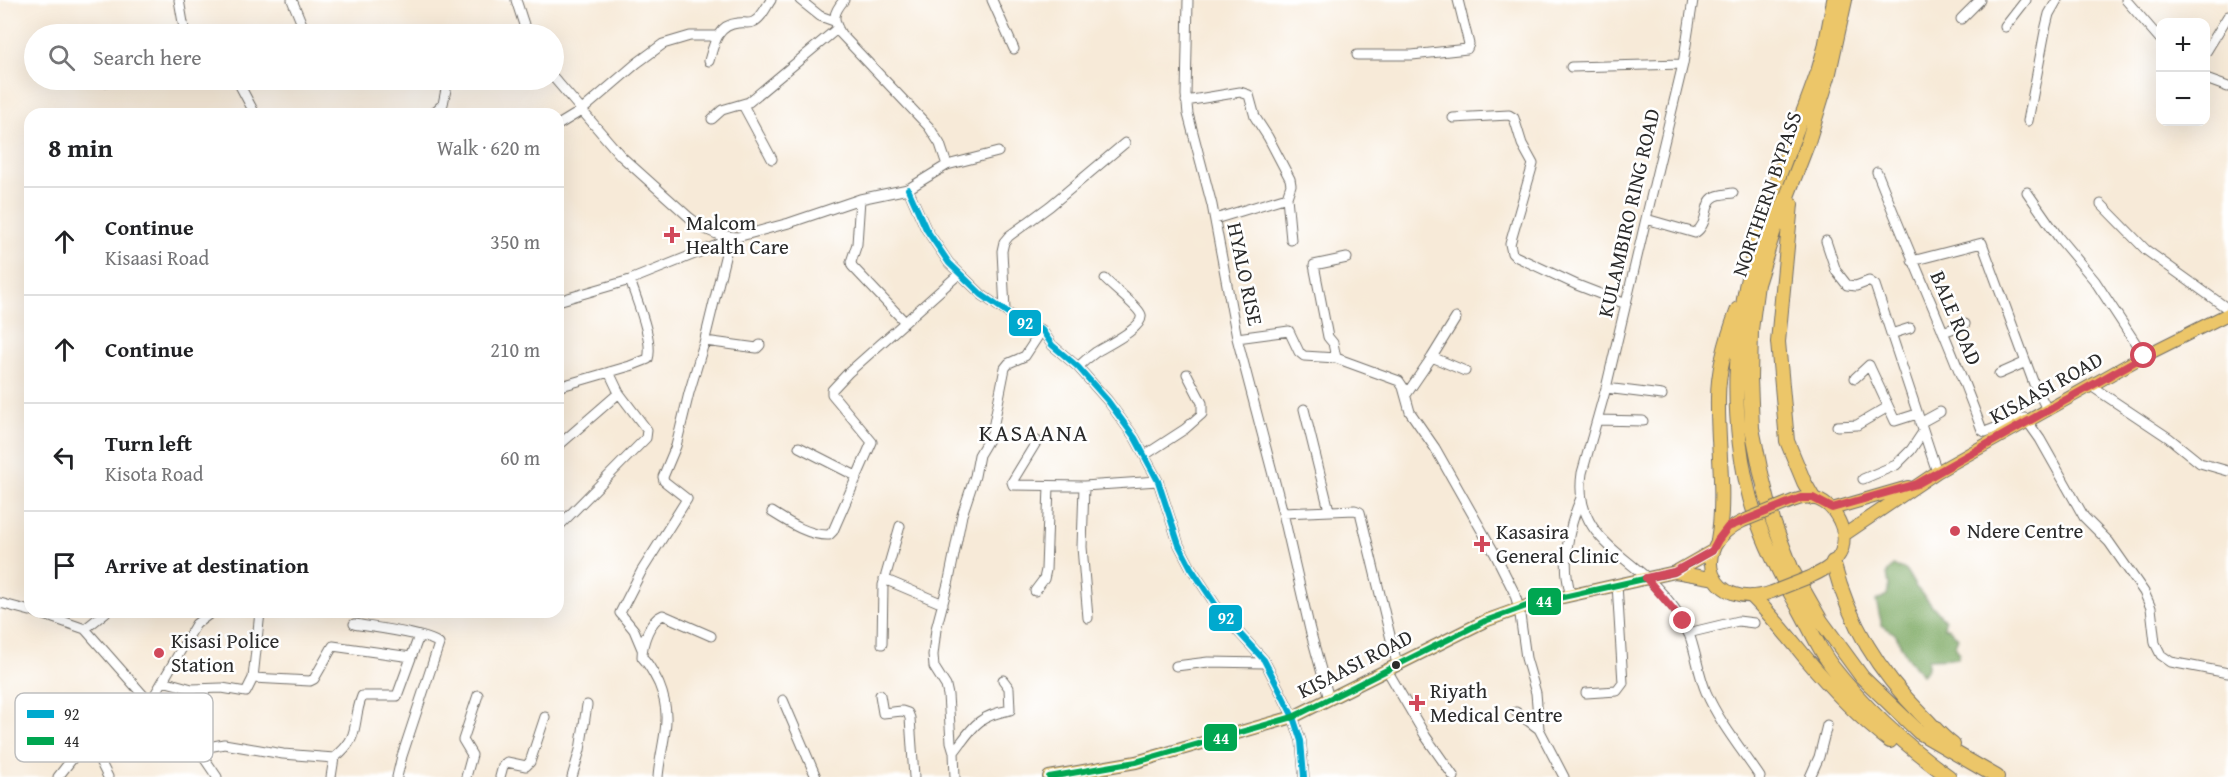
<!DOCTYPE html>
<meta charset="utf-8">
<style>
:root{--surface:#fff;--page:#f6f6f6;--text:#202124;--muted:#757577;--line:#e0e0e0}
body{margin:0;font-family:"Gentium Book Plus",serif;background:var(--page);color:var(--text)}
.controls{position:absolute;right:18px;top:18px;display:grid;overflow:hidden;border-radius:12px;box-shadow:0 6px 24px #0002}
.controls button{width:54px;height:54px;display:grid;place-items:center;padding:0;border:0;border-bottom:2px solid var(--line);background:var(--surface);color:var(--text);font:30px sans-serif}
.stop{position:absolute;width:18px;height:18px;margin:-14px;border:4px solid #d1495b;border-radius:50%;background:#fff}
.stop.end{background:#d1495b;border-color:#fff;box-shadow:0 2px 6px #0008}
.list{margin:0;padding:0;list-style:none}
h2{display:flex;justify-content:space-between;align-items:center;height:78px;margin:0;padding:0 24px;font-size:26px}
h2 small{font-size:20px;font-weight:400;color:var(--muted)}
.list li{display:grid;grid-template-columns:39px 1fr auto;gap:18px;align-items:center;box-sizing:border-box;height:108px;padding:0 24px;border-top:2px solid var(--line)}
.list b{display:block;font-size:22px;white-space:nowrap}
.list p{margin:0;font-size:20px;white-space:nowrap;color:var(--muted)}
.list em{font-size:20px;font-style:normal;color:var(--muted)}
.icon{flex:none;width:33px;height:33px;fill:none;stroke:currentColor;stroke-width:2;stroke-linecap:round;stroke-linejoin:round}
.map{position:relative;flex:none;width:2228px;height:777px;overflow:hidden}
.search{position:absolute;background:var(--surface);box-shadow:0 6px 24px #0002;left:24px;top:24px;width:540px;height:66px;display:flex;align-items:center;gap:15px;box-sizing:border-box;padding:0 21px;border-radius:33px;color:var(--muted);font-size:22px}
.panel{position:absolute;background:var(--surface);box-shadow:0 6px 24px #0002;left:24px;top:108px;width:540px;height:510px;border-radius:18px}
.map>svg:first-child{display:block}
.forest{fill:#7aa760;stroke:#526946;stroke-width:1.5}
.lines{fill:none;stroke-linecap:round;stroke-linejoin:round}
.minor-casing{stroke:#726e68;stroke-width:11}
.major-casing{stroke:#726e68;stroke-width:14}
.highway-casing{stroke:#726e68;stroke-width:16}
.minor{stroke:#fff;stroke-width:9}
.major{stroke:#ecc669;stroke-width:12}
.highway{stroke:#ecc669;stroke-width:14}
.major-bridge-casing{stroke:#726e68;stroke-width:14;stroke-linecap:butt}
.major-bridge{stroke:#ecc669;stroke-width:12}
.bus-1-casing{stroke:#fff;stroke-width:10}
.bus-2-casing{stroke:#fff;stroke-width:10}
.bus-1{stroke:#00a9ce;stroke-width:6}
.bus-2{stroke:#00a651;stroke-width:6}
.route{stroke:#d1495b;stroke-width:8}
.poi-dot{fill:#d1495b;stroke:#fff;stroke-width:2}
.bus-dot{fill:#2b2b2b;stroke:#fff;stroke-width:2}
.labels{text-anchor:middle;stroke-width:5;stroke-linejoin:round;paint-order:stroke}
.street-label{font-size:21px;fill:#2b2b2b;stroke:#fff}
.poi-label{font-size:21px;fill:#2b2b2b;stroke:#fff;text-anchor:start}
.quarter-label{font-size:24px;letter-spacing:1.5px;fill:#2b2b2b;stroke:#fff}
.key{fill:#fff;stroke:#bfbfbf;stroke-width:1.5}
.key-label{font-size:16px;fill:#2b2b2b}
.line-badge{stroke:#fff;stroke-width:2}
.badge-label{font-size:16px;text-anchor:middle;font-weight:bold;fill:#fff}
</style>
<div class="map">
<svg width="2228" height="777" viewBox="0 0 2228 777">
<rect width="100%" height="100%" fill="#fff"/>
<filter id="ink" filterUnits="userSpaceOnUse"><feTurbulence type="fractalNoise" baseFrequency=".0167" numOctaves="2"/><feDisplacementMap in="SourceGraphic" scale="12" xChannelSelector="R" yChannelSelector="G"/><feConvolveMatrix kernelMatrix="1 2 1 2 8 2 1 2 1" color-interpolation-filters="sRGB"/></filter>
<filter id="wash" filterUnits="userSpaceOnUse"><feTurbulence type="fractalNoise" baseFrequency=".008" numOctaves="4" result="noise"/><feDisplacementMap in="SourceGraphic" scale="24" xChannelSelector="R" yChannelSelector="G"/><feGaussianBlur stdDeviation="1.35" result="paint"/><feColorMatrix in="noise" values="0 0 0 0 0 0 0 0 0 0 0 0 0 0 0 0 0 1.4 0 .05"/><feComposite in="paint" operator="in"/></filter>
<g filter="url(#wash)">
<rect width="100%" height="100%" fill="#f7ead8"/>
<!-- forest -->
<path class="forest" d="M1893,566L1905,569L1915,586L1945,620L1944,628H1949L1958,638L1955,645L1959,652L1958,658L1928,659V668L1922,675L1907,657L1895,634L1882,625L1876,601L1887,595L1889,585L1887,573Z"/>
</g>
<g filter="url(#ink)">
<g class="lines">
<!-- minor casing -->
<g class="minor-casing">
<path id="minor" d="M179,0L185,34
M292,0L306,34
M516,0L527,34
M800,0L820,16L834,21
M992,0L1014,49
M1188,0L1186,95L1188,114L1212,205L1237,338L1283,513L1310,630L1329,699
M1693,0L1683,64L1658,168L1606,388L1582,473C1574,526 1610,546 1645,576C1658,588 1672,603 1681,618C1695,639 1696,668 1706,692C1719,722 1742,750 1760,777
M2126,0L2160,39
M1961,19L1980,0
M2005,27L2026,0
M2206,52L2228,16
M1357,55H1412L1467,49L1469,44L1458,0
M709,61C714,44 717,25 738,23C743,22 748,24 753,22C761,19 766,7 771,0
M1571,67L1683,64
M554,78L621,156L690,218L705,229L719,235L737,237
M2206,79L2228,87
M237,80L255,114
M104,82L119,80
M1186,101L1240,92L1249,95L1255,117L1268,137L1290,179L1291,185L1287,197L1291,240
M743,105L772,159
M432,114L443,104L448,80
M1453,118L1509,115L1514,118L1522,144L1533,164L1510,244L1512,253L1515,256L1577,285L1626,304
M712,119L722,110L749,102L838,28
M2028,121L2046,26L2049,14L2057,0
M558,125L581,111L637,63L663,44L690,36H717
M947,165L998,152
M1877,172C1911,258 1950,343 1982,430L1985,432L2021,418H2025L2040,439L2084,517L2109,542L2144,592L2151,608L2155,643L2161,655L2171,662L2228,673
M908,189L926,229L949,263L982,295L1018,320L1042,330L1052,345L1078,367L1108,401L1135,438L1158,481L1179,545L1191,568L1221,613L1264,660L1280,691L1293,717L1301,741L1304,777
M2027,192L2059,238L2095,281L2144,356
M860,199L857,244L851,262L852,266L905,322
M2101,204L2146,250L2228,309
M1215,219L1287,197
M1646,219L1695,233C1709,224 1704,204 1713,198C1717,194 1727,194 1733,193
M1826,241L1836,271L1847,285L1856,286L1869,281L1875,285L1937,472
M1912,261L1982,243L2034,384L2048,411
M558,301L630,280L737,237L789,223L860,199L908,189L947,165L940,144L929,127L841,34C832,19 833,13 844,0
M1005,310L1002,251L1004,242L1009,236L1050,206L1125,143
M1943,332L1965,324
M1891,334L1910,328
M1237,338L1289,331L1299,352L1304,356L1336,358L1399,381L1403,387L1410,412L1435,448L1495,554L1514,592L1519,608L1526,658L1536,693L1539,729L1564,777
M705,341L757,348L760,345
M1432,357L1456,318
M1336,358L1333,343L1328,337L1314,265L1347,258
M1078,367C1083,362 1089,357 1096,352C1105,346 1144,328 1141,315C1139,307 1112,287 1105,279
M1999,374L2026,362
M1855,378L1869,365L1895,421L1917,414
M2091,386L2169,438L2200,463L2228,471
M558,387L630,366L648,359C654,340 636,299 630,280
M1606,388L1662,395
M1406,395L1432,357L1465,371
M1304,409L1329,510
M1597,420L1643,421
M1920,423L1940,412
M1837,426L1857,425L1888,407
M1037,441L1012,482L1013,485L1084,486L1158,481
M558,446L619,393
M799,447L856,476
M1145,455L1185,429L1202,414V403L1187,374
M1863,479L1896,465L1911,450L1923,432
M1084,486L1082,547L1088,618
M772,512C788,522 809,536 829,535L833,531L872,442L832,394V390L848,373L959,274
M1283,513L1355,510L1360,512L1397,664
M558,527L646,438L647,430L619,393L609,372
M884,579L943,604
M1035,591L1044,579L1046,570L1049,486
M1571,595C1561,564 1568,528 1581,498
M0,603L30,611
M36,612L85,629L150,703L198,749L217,777
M354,624C370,627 431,634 439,644L402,756L397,777
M85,629L106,612
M1688,633L1738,621L1754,623
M882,644L883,585L900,526
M642,649L634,630L620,613L641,572L687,499L664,481L663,477L676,446L689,393L704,343L729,241
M1176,666L1208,662L1265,663
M1387,670L1426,737L1454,777
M253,678L310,681L314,679L333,646L411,657
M163,681L192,689L222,688L246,692L253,678L260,612
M1586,693L1617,691L1623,683L1617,584
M880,695L883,713L902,711L908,713L910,718L914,777
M783,700L816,777
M1516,712L1539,729
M90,741L108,777
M198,749L224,744L283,754L334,758C362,736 351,725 362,696H397L419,636
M954,752C973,727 977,716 1010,710L1009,688L1003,680
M58,777L72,759L106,727L150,703L196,624L212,612
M331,777L334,758
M466,777L472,755L463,740L478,695
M500,777L503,766L507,762L526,766L530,762L545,717
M572,777L580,750L587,705
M658,777C661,741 674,720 659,684C654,674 650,665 642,657C642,643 650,620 663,615L711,636
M955,777L954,752L951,742L948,695L946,686L934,667L933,655L936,629L949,580L962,515L975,476L979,455L992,433L1005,368L1009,363L1025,356L1042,330
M1810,777L1819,757L1827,725"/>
</g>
<!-- major casing -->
<g class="major-casing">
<path id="major" d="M1785,504C1793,501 1803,496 1812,498C1835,502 1851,534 1840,554C1833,566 1821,572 1810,577
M1832,509L1908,487
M1743,521C1686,548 1711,613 1772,592
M1844,535L1937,472L2140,358L2228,314
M1675,572L1716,579
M1049,777L1136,762L1293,717L1485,621L1532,604L1675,572L1712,551"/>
</g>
<!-- highway casing -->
<g class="highway-casing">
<path id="highway" d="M1834,0L1825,48L1818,72C1797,133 1769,193 1753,256C1733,334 1730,421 1750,498C1761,538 1780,575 1800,610C1810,628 1819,649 1831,665C1865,709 1905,745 1949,777
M1845,0L1828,77L1808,142L1774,230L1757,284L1751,330L1750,378L1752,428L1761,473L1773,521L1792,570L1821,621L1862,677L1919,732L1997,777
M1791,204L1778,342L1787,441L1804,482L1813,498
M1718,540C1726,493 1717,446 1718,398C1718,369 1728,335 1738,309
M1833,562C1850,625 1877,670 1923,716C1933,726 1942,737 1953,745
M1753,597C1772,616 1788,636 1805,657C1830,687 1858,717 1890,741"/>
</g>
<!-- minor -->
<use href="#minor" class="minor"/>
<!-- major -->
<use href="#major" class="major"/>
<!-- highway -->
<use href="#highway" class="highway"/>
<!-- major-bridge casing -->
<g class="major-bridge-casing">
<path id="major-bridge" d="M1743,521L1785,504
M1772,592L1810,577"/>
</g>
<!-- major-bridge -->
<use href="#major-bridge" class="major-bridge"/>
<!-- bus-1 casing -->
<g class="bus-1-casing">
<path id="bus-1" d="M908,189L926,229L949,263L982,295L1018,320L1042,330L1052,345L1078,367L1108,401L1135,438L1158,481L1179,545L1191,568L1221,613L1264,660L1280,691L1293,717L1301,741L1304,777"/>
</g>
<!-- bus-2 casing -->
<g class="bus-2-casing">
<path id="bus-2" d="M1049,777L1136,762L1293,717L1485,621L1532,604L1675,572L1712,551"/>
</g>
<!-- bus-1 -->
<use href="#bus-1" class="bus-1"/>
<!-- bus-2 -->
<use href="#bus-2" class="bus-2"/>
</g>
</g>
<g class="lines" filter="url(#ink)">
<!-- route -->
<path class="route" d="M1683,621L1646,578L1674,572L1712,551L1718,540L1728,527L1801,498H1813L1832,508L1917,484L2144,356"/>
</g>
<!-- markers -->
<g class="poi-dot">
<path d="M669 226h6v6h6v6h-6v6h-6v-6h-6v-6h6z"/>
<circle cx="1955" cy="531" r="6"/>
<path d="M1479 535h6v6h6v6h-6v6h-6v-6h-6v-6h6z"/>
<circle cx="159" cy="653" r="6"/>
<path d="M1414 694h6v6h6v6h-6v6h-6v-6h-6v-6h6z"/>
</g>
<circle class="bus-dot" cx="1396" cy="665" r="5"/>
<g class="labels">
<!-- street labels -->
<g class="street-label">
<text transform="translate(1767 194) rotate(-71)" y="7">NORTHERN BYPASS</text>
<text transform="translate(1629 213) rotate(-77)" y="7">KULAMBIRO RING ROAD</text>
<text transform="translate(1245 274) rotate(78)" y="7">HYALO RISE</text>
<text transform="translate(1956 318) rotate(67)" y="7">BALE ROAD</text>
<text transform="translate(2046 388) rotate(-29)" y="7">KISAASI ROAD</text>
<text transform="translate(1355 664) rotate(-27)" y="7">KISAASI ROAD</text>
</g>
<!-- poi labels -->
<g class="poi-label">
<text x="686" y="230">Malcom<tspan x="686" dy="24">Health Care</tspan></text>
<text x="1967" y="538">Ndere Centre</text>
<text x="1496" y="539">Kasasira<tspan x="1496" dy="24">General Clinic</tspan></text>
<text x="171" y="648">Kisasi Police<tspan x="171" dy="24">Station</tspan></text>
<text x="1430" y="698">Riyath<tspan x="1430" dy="24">Medical Centre</tspan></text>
</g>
<!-- quarter labels -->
<g class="quarter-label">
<text x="1034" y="441">KASAANA</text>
</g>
</g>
<!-- legend -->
<rect x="15" y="693" width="198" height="69" rx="9" class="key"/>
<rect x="27" y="710" width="27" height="8" fill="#00a9ce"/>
<rect x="27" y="737" width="27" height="8" fill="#00a651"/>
<g class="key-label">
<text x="64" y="720">92</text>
<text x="64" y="747">44</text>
</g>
<g class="line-badge">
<rect x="1008" y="309" width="34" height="28" rx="6" fill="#00a9ce"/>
<rect x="1527" y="587" width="35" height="29" rx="6" fill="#00a651"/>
<rect x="1208" y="604" width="35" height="28" rx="6" fill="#00a9ce"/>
<rect x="1203" y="723" width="35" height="29" rx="6" fill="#00a651"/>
</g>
<g class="badge-label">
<text x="1025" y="329">92</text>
<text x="1544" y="607">44</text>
<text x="1226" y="624">92</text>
<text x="1221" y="744">44</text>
</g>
</svg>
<div class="controls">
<button>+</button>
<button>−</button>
</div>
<div class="stop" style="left:2144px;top:356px"></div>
<div class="stop end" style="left:1683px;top:621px"></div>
<div class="search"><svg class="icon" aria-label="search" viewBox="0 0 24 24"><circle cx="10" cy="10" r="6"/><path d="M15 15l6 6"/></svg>Search here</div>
<section class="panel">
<h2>8 min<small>Walk · 620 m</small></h2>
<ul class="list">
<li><svg class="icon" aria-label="ahead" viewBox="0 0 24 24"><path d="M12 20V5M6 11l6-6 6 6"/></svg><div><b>Continue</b><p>Kisaasi Road</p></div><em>350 m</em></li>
<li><svg class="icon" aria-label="ahead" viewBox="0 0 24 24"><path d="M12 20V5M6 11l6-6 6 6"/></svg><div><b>Continue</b></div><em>210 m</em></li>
<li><svg class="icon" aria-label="left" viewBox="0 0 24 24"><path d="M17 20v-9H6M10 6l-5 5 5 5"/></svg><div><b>Turn left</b><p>Kisota Road</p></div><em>60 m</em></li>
<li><svg class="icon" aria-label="arrive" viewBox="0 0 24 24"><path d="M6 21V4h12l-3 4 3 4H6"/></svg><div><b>Arrive at destination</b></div></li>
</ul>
</section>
</div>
